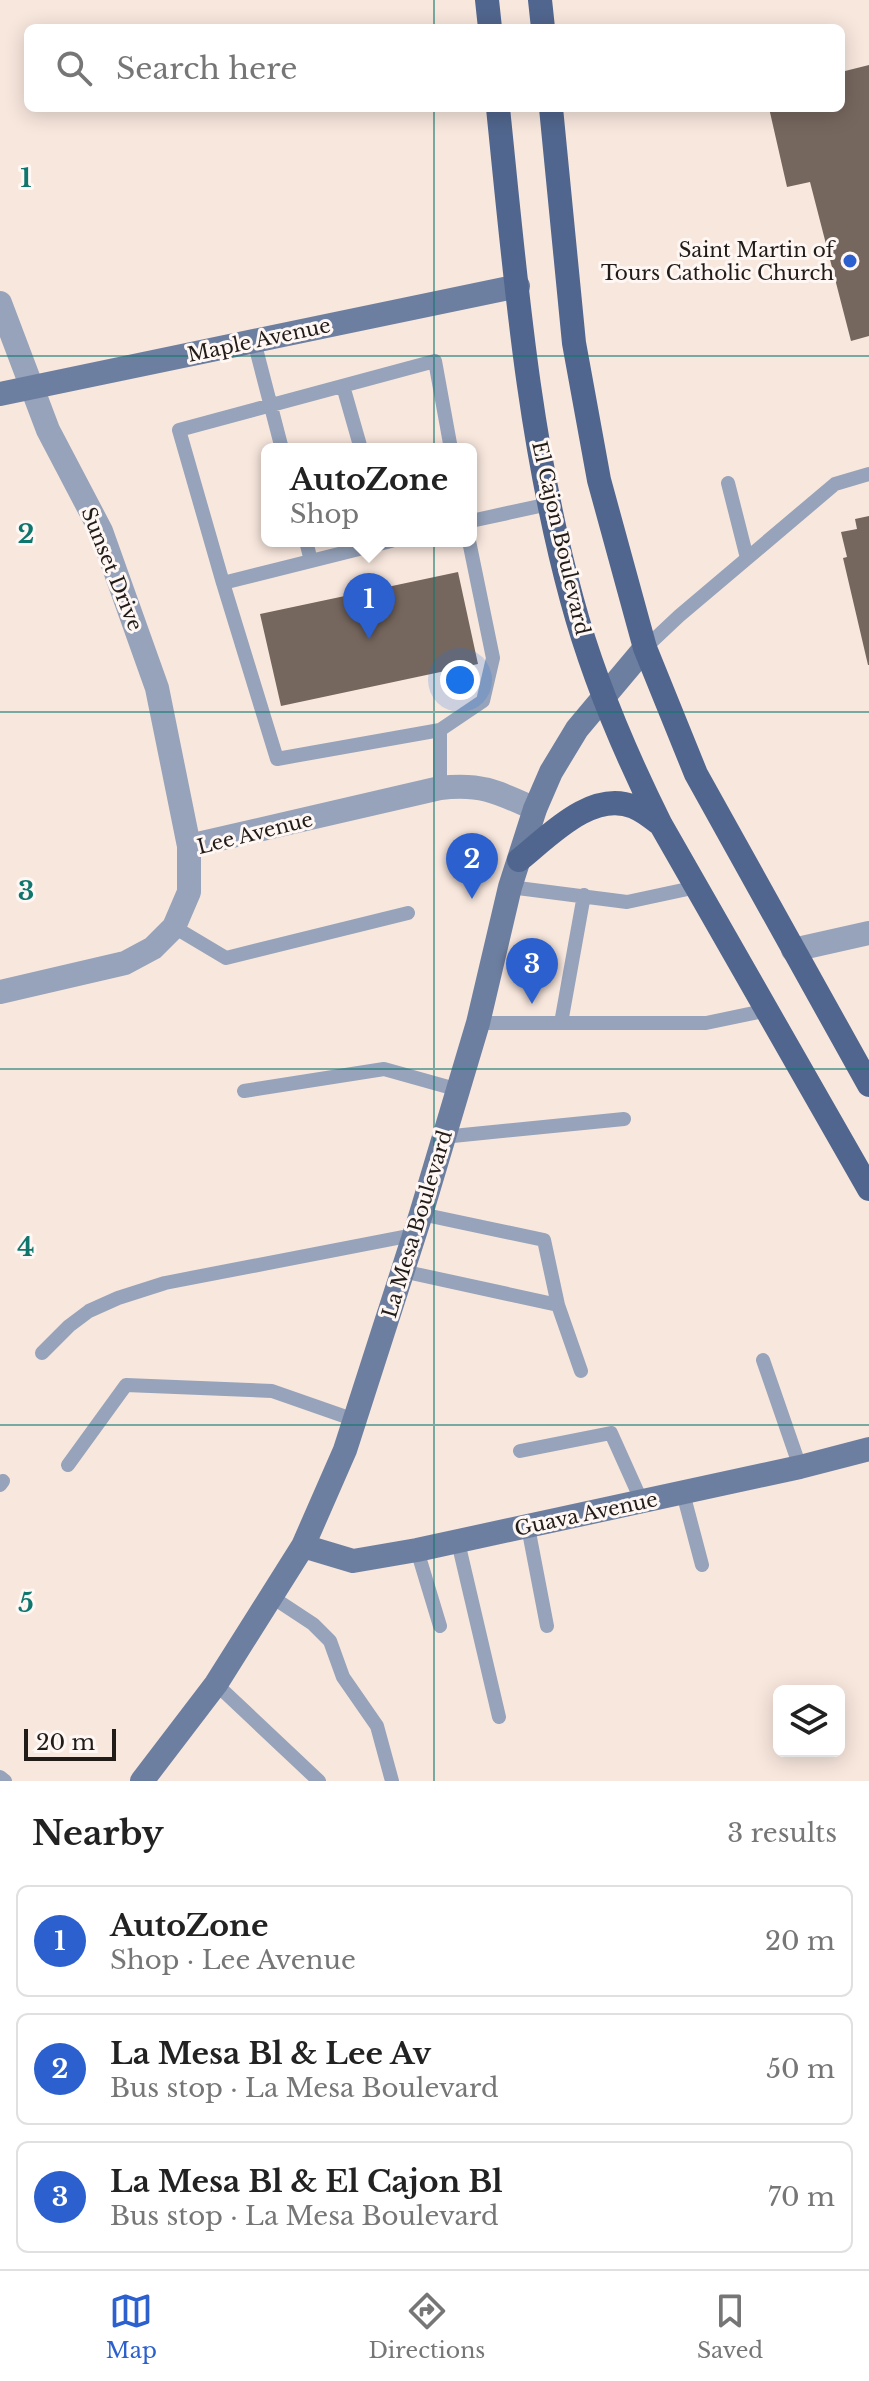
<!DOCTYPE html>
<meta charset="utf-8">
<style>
:root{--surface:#fff;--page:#f2f2f2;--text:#222;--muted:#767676;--line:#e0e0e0;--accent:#2c60ce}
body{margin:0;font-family:"Libre Baskerville",serif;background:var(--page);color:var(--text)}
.controls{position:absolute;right:24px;bottom:24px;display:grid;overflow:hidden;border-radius:12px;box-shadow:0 4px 20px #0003}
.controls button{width:72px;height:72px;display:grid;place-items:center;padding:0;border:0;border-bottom:2px solid var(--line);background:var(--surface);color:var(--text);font:40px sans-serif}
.scale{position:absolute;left:24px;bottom:20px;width:92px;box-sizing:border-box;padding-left:8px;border:4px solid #221c19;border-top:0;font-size:22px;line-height:28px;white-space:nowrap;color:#221c19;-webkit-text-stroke:6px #fef7f3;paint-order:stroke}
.you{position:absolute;left:460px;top:680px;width:28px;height:28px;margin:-20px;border:6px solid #fff;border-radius:50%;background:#1a73e8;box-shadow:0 0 0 12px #1a73e833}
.badge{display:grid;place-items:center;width:52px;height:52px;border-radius:50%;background:var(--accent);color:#fff;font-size:26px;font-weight:700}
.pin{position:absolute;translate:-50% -66px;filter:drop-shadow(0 2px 4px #0008)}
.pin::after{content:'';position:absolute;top:42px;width:28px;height:24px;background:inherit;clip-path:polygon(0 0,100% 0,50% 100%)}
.popup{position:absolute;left:261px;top:443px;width:216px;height:104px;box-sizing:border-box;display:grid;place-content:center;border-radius:12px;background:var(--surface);filter:drop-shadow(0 2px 6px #0005);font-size:26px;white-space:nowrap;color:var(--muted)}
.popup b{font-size:30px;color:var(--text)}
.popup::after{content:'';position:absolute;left:50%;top:100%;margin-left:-16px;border:16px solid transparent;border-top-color:var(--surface)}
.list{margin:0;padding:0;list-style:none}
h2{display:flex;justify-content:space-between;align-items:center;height:104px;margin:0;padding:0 32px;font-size:34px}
h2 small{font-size:26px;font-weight:400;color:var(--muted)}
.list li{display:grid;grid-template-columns:52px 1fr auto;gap:24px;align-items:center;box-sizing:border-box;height:112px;margin:0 16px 16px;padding:0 16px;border:2px solid var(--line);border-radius:12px}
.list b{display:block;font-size:30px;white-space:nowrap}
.list p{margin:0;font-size:26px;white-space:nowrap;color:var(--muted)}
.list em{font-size:26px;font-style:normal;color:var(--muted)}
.icon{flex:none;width:44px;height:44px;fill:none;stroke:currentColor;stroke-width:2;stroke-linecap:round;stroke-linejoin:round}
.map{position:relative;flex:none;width:869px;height:1781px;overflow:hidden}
.search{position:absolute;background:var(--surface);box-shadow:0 4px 20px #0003;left:24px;right:24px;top:24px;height:88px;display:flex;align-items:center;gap:20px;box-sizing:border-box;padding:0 28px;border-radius:12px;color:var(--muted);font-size:30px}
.sheet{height:488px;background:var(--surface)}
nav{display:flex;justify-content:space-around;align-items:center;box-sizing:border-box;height:112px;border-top:2px solid var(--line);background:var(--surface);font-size:22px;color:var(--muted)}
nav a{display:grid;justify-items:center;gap:4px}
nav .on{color:var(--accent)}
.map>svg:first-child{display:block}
.building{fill:#76675e}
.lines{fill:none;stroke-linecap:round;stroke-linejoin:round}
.lane{stroke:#96a3ba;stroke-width:14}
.street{stroke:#96a3ba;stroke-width:24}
.secondary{stroke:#6d7fa0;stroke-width:24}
.primary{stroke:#51668e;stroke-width:24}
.grid{fill:none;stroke:#0f766e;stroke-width:2;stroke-opacity:0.55}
.poi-dot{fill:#2c60ce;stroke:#fef7f3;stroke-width:3}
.labels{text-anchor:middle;stroke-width:6;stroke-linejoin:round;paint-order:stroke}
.poi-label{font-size:20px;fill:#221c19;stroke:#fef7f3;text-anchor:end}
.street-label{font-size:20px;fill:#221c19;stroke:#fef7f3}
.grid-label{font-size:26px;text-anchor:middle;font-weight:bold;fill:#0f766e;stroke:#fef7f3;stroke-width:6;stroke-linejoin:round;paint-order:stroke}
</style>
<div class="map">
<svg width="869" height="1781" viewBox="0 0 869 1781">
<rect width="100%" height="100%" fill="#f8e7dd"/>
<!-- building -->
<path class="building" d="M869,65V336L851,341L810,182L787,187L769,108H841V72Z
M869,516V665H868L843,558L847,557L841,532L857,529L855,519Z
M458,572L478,664L281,706L260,614Z"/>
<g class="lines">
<!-- lane -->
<path class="lane" d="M254,341L282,449
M343,386L361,449
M728,483L747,558
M471,521L549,504
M306,541L311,561
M391,541L223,583L277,759L440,730V788
M223,583L179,430L435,361L451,449
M645,648L679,616L835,484L869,474
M440,730L483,701L493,658L469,541
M510,887L627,902L697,887
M174,927L226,958L408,913
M478,1023H706L768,1010
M561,1023L584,895
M244,1091L384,1069L459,1090
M443,1137L624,1119
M421,1214L544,1240L558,1305
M402,1271L558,1305L581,1371
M42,1353L69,1326L89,1311L118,1298L165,1283L413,1235
M763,1360L800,1467
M520,1451L611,1433L642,1502
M68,1465L126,1385L272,1391L355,1420
M0,1485L3,1481
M683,1493L702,1565
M528,1527L547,1626
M458,1542L499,1717
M417,1550L440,1626
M272,1597L313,1624L330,1641L343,1677L377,1726L392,1781
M216,1684L319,1781
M0,1777L5,1781"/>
<!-- street -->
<path class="street" d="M0,303L48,430L101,531L157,688L189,846V892L174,927L153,948L125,963L0,992
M189,846L440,788C481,783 498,792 535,809
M793,950L869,933"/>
<!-- secondary -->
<path class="secondary" d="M0,394L518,286
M303,1546L353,1561L417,1550L800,1467L869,1449
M142,1781L216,1684L303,1546L345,1450L421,1214L478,1023L510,887L535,809L551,772L577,729L645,648"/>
<!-- primary -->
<path class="primary" d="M487,0L490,28
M540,0L543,28
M498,108C515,273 528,439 572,600C593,678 625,753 661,825L869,1189
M551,108L574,343L599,480L645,648L696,774L869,1085
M519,860C548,837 592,789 634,807C644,811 652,818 660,824"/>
</g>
<!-- grid -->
<path class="grid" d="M434,0V28M434,108V1781M0,356H869M0,712H869M0,1069H869M0,1425H869"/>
<!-- markers -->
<circle class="poi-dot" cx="850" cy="261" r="8"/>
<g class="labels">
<!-- poi labels -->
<g class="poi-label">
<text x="834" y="257">Saint Martin of<tspan x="834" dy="23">Tours Catholic Church</tspan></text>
</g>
<!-- street labels -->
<g class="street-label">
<text transform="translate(259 340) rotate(-12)" y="7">Maple Avenue</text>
<text transform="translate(561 538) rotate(77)" y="7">El Cajon Boulevard</text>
<text transform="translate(112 569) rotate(68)" y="7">Sunset Drive</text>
<text transform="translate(255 833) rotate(-14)" y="7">Lee Avenue</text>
<text transform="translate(417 1224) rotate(-73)" y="7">La Mesa Boulevard</text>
<text transform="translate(586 1514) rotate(-12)" y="7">Guava Avenue</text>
</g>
</g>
<g class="grid-label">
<text x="26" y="187">1</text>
<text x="26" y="543">2</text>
<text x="26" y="900">3</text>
<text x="26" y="1256">4</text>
<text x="26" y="1612">5</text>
</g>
</svg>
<div class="controls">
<button><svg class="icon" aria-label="layers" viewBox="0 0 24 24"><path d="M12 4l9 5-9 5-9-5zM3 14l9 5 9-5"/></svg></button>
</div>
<div class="scale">20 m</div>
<div class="you"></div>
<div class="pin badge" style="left:369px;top:639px">1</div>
<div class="popup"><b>AutoZone</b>Shop</div>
<div class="pin badge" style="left:472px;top:899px">2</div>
<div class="pin badge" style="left:532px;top:1004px">3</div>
<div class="search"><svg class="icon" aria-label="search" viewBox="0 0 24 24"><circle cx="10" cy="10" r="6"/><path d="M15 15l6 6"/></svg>Search here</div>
</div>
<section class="sheet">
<h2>Nearby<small>3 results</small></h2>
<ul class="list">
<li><span class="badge">1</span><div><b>AutoZone</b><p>Shop · Lee Avenue</p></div><em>20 m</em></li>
<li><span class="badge">2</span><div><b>La Mesa Bl &amp; Lee Av</b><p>Bus stop · La Mesa Boulevard</p></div><em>50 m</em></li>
<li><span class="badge">3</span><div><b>La Mesa Bl &amp; El Cajon Bl</b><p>Bus stop · La Mesa Boulevard</p></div><em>70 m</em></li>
</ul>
</section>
<nav>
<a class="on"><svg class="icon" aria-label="map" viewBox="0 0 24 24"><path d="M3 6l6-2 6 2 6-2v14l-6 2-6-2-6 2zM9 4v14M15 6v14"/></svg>Map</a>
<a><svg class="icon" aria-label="directions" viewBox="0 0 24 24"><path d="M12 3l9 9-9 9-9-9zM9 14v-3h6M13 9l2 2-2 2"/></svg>Directions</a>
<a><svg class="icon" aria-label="saved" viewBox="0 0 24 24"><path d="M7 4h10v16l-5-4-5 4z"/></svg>Saved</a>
</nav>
